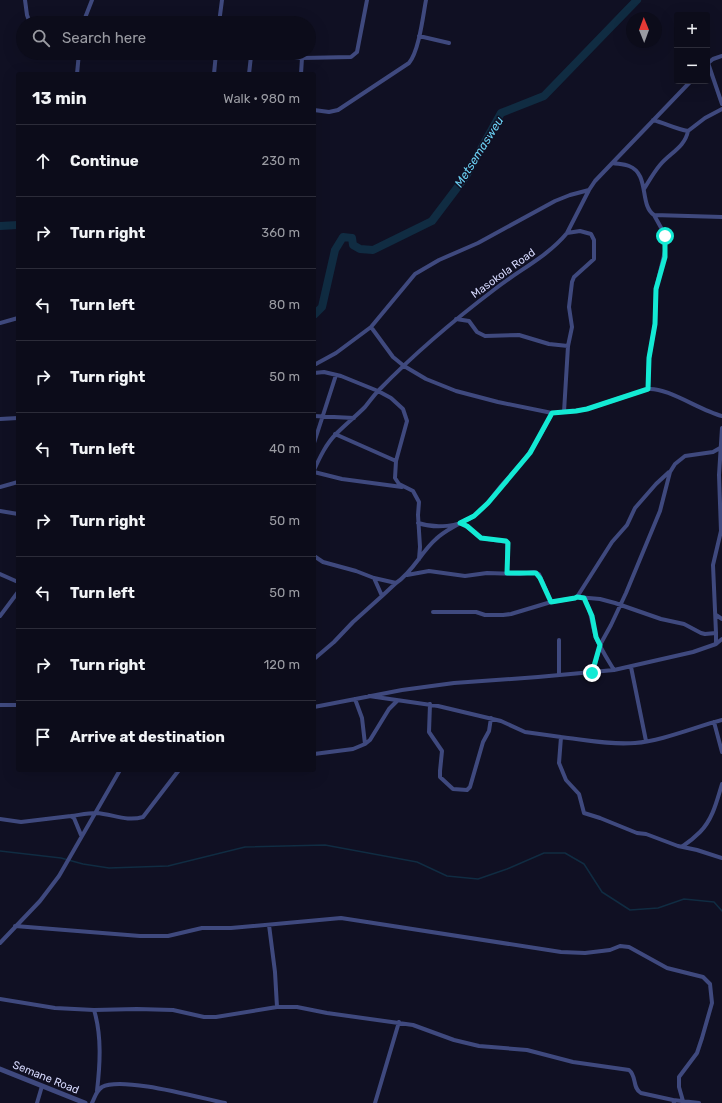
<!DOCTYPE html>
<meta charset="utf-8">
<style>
:root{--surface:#0c0c1a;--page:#151523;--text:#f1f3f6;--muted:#9a9ba2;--line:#2c2c39}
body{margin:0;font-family:Rubik,sans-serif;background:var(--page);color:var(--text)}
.controls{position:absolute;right:12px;top:12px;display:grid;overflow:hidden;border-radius:4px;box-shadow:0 4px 16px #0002}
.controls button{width:36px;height:36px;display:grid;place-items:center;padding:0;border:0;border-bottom:1px solid var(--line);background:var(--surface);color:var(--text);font:20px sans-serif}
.compass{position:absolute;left:626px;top:12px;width:36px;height:36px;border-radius:50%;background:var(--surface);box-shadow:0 4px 16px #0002;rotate:359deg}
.stop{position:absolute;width:12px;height:12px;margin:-9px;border:3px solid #13ead4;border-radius:50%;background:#fff}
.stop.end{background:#13ead4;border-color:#fff;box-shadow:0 1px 4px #0008}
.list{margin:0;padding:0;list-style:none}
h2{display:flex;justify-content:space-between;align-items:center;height:52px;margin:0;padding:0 16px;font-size:17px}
h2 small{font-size:13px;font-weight:400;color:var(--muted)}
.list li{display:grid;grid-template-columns:26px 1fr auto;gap:12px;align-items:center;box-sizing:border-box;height:72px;padding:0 16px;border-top:1px solid var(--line)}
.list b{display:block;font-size:15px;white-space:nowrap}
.list em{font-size:13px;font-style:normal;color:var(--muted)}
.icon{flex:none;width:22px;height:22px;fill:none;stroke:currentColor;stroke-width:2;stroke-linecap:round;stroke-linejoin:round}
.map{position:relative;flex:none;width:722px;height:1103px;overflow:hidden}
.search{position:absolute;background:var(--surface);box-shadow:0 4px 16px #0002;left:16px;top:16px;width:300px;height:44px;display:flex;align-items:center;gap:10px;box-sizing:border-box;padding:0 14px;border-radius:22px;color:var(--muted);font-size:15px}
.panel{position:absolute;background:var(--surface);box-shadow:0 4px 16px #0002;left:16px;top:72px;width:300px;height:700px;border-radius:4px}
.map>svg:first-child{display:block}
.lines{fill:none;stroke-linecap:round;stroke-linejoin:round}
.stream{stroke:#102c42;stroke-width:1.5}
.river{stroke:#102c42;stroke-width:8}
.minor{stroke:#3f497e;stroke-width:4}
.tertiary{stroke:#3f497e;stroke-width:5}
.route{stroke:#13ead4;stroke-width:5}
.labels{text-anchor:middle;stroke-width:3;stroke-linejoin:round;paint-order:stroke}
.street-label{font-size:11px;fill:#d5d8fc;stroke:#101023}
.water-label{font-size:12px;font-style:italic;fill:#6bd0f3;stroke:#101023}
</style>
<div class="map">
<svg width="722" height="1103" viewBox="0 0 722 1103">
<rect width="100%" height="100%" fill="#101023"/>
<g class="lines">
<!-- stream -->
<path class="stream" d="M0,851L61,858L83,864L109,868L168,866L245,847L325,845L417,862L447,876L478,879L507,869L544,853H565L584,864L602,892L630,910L658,908L684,899L714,902L722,911"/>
<!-- river -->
<path class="river" d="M0,226L18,225
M314,315L322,307L335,250L343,237L352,238L353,245L360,249L373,250L432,221L466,176L501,113L544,96L637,0"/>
<!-- minor -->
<path class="minor" d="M25,0L27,15L30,23
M83,23L92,0
M219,23L222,0
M419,36L449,43
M216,55L302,58L351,57L357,52L367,0
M708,63L722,104
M707,64L713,59L722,56
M77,74L79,53
M214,74L216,53
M249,74L251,56
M301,74L302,58
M314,110L329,112L338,110L409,63C419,51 423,16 426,0
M653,120C665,123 676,129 688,131L705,118L722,109
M613,163C618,164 624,164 629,166C650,174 639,205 654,215L722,217
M644,189C649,181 654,172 660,165C670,153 685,147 688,131
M589,190L570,195L555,201L478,243L439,260L415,274L371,327L393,357L404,366L426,379L456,391L498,402L552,413L576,411L587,409L648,389C667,387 701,411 722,416
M456,319L469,321L477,332L485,336L519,335L549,344L568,346
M0,323L18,318
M314,365L336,353L371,327
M314,373L324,372L341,376L378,391L391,398L403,409L407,421L396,461
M648,389L649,358L655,324L656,289L665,251L664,233L654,215
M564,412L568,346L572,327L569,307L572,282L574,277L594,259V240L591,234L580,231L567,233
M314,416L354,418
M0,419L18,418
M335,434L396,461L395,478L399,484L413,491L419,502L418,515L420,547L419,559
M314,443L336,375
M314,470C320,457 326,444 336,434C346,424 356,416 365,407C370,401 374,395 379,390C415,353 454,320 495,289C519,270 547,257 567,233L589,190L595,181L691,81
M314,472L342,479L402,487
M0,487L18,482
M0,511L18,514
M418,523C436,529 459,527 474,516C485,508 493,496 501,486C511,475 521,465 529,453C538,441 545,426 552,413
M314,556L323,562L356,571L374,578L382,596L353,622L334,642L314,659
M0,574L18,582
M407,575L429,571L465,576L487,573L520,574L534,572L539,574L551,602L575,598L577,597L600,599L615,603L661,619L684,624L701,633L705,634L716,633V644
M374,578L396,583L382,596
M396,583C413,572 421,552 436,539C443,532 452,528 460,523L467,527L481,538L507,542V573
M577,597L612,542L627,525L635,508L656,484L669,472
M584,598C592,611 591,623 596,637C600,648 608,660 614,670
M433,612H476L485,615H503L511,614L551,602
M716,615L722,619
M0,616L18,592
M716,633L713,565L721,531L719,475L722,428
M559,640V675
M631,667L646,741
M593,673L600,645L611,625L626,593L660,511L670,472L675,464L685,456L713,452L720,448
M369,696L438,706L501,721L525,732L561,737L559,763L566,780L579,794L584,813L600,818L637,833L646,834L678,846L697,850L722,858
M355,699L362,718L365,744
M430,704L429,732L442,751L440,771V777L453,789L467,790L470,787L483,742L489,731L491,718
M0,705H18
M314,707L402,690L454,683L538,677L614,670L693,652L716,644L722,639
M714,722L722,752
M561,737C586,740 611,745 635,743C662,741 695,727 722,720
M314,754L353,749L365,744L370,740L389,709L397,701
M71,816C79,815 88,813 96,813C113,814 126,822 143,817L179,770
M0,819L21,822L71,816L74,818L81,835
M683,846C689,842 695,837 700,832C713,819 717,800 722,784
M269,925L275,972L277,1007
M15,926L140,936H168L202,928H231L341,918L561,952L585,953L610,950L620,946L629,947L667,968L703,977L710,984L712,1003L702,1038L697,1053L679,1077V1087L683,1101
M0,943L40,901L59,876L120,770
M0,999L55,1008L94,1010L137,1009L173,1010L204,1017H216L277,1007H297L327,1013L413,1025L454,1040L479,1046L527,1050L573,1062L629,1070C637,1076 632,1088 641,1093L673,1100L674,1103
M94,1010C102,1036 100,1065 97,1091
M673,1100L699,1103
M37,1103L42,1086
M92,1103C95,1097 96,1091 102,1087C122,1076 200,1098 225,1103
M375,1103L399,1022"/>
<!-- tertiary -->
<path class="tertiary" d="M0,1069L85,1103"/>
</g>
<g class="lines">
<!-- route -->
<path class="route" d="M592,673L600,645L596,637L592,616L584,598L577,597L575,598L551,602L540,578L536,573H507L508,543L506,541L481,538L467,526L460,523L474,516L488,503L530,453L552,413L576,411L587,409L648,389L649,358L655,324L656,289L665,257V236"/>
</g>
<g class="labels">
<!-- street labels -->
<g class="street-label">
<text transform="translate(503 273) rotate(-36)" y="4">Masokola Road</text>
<text transform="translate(46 1077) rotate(22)" y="4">Semane Road</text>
</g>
<!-- water labels -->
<g class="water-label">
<text transform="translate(479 152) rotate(-58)" y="4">Metsemasweu</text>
</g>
</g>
</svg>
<div class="controls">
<button>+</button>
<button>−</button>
</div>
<svg class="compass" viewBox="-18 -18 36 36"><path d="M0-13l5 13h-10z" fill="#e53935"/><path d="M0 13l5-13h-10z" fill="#9a9ba2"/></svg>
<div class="stop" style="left:665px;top:236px"></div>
<div class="stop end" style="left:592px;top:673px"></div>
<div class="search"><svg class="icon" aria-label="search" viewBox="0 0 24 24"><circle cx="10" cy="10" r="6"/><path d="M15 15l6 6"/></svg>Search here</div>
<section class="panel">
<h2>13 min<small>Walk · 980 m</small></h2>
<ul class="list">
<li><svg class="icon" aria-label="ahead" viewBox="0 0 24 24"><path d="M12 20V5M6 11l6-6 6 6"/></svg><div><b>Continue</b></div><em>230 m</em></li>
<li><svg class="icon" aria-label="right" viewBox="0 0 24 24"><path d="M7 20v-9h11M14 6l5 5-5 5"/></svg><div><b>Turn right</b></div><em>360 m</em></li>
<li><svg class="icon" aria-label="left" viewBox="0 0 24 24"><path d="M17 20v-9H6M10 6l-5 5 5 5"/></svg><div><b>Turn left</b></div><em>80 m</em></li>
<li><svg class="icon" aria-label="right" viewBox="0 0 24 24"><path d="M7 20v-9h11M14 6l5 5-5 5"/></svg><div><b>Turn right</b></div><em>50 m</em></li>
<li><svg class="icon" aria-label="left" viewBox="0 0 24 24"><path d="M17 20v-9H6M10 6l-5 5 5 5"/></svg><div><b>Turn left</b></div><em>40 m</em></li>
<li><svg class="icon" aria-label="right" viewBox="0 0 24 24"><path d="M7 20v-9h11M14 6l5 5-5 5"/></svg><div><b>Turn right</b></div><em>50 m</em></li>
<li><svg class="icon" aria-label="left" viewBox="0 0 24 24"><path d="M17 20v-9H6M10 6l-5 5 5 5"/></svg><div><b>Turn left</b></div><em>50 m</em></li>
<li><svg class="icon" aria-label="right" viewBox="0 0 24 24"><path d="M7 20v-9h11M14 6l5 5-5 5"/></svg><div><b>Turn right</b></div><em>120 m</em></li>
<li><svg class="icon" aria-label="arrive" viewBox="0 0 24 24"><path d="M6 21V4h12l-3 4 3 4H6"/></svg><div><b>Arrive at destination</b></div></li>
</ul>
</section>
</div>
